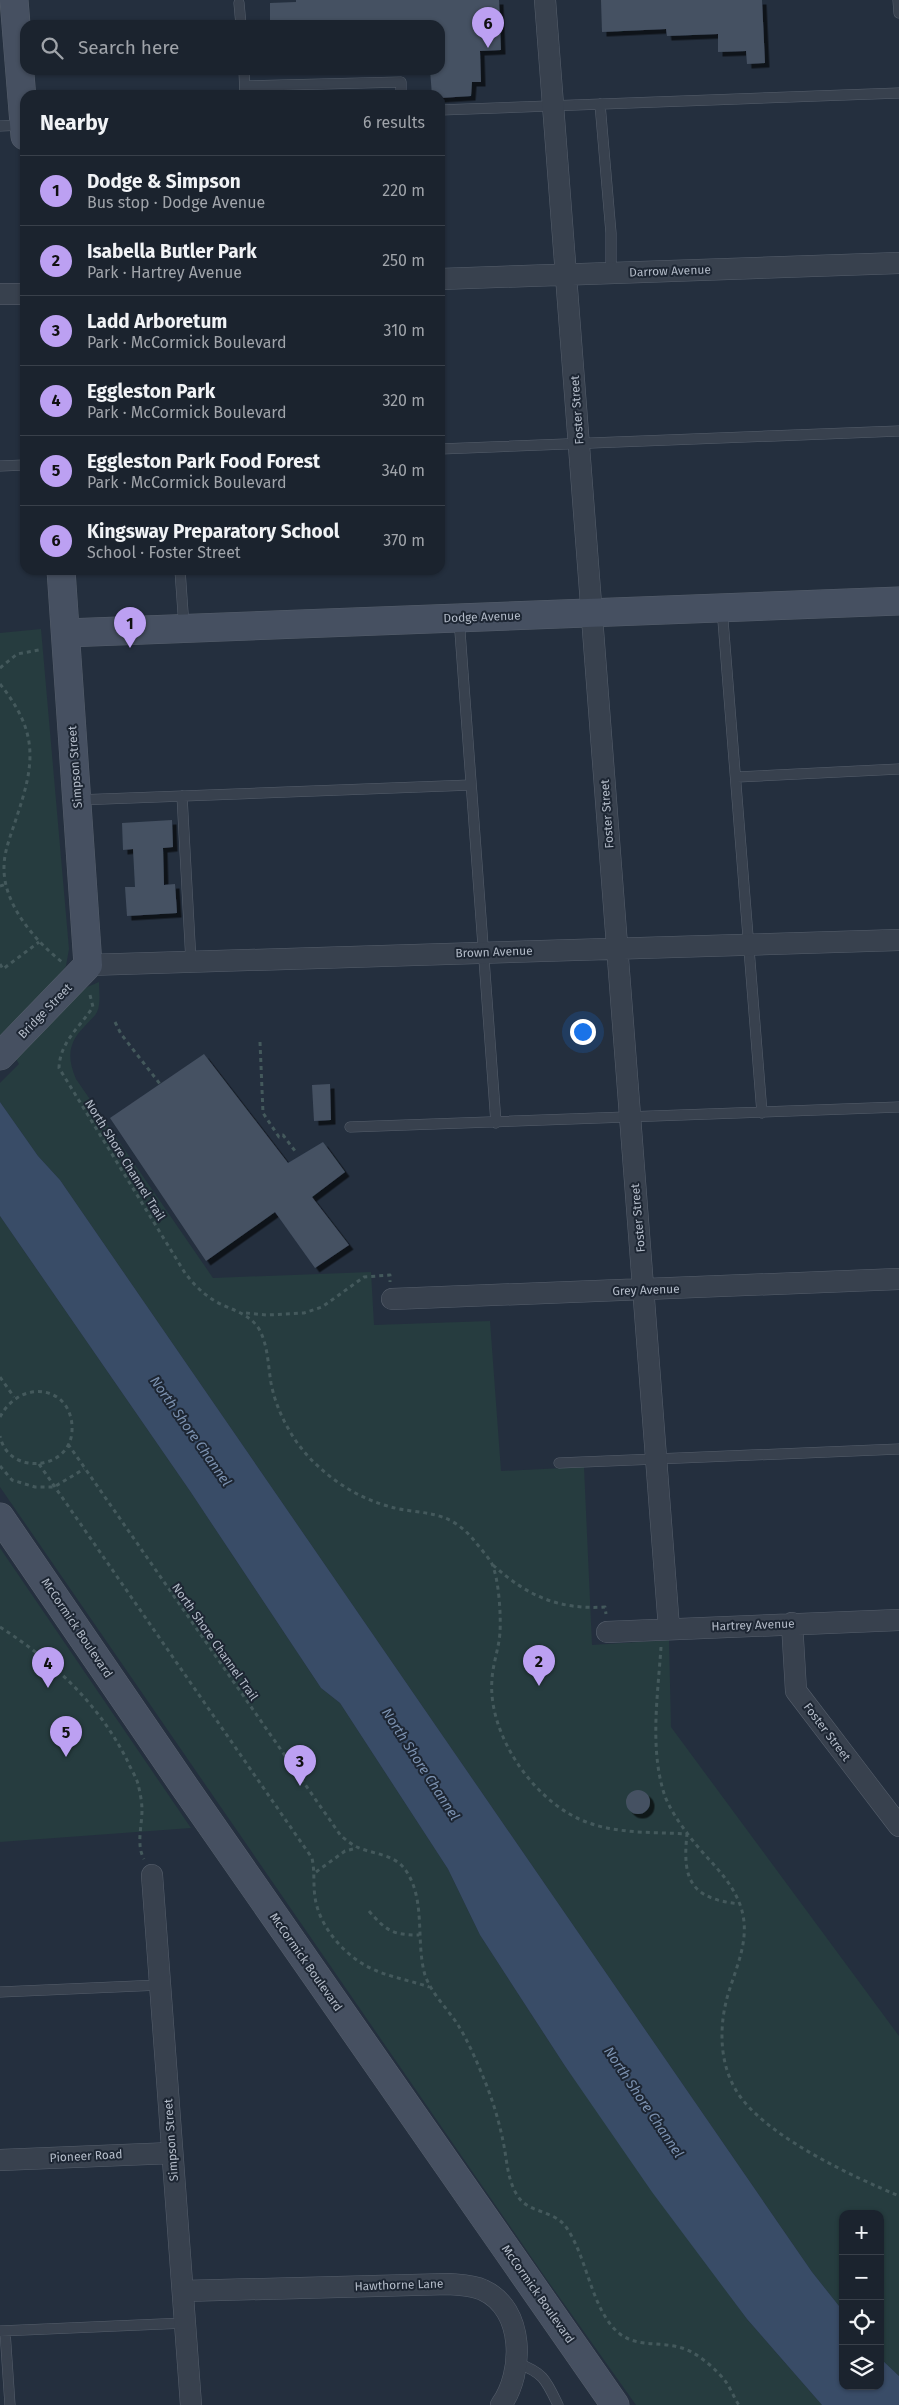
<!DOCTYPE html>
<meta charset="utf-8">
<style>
:root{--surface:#1b232e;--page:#282f3a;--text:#f1f3f6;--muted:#a0a4aa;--line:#39404a;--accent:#bca0f2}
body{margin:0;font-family:"Fira Sans",sans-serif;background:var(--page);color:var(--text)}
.controls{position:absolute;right:15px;bottom:15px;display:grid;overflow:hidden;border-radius:10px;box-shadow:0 1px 4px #0004}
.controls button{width:45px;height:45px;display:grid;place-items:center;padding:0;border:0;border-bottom:1px solid var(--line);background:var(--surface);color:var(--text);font:25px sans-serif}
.you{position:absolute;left:582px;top:1031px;width:18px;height:18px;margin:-12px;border:4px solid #fff;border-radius:50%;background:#1a73e8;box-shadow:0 0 0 8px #1a73e833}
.badge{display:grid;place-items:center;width:32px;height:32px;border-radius:50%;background:var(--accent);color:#111;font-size:16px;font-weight:700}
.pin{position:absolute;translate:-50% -41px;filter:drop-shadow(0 1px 2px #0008)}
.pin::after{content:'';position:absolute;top:26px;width:18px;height:15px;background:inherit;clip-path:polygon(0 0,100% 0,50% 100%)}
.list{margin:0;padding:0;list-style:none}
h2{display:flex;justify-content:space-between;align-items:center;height:65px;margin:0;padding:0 20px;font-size:21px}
h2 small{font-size:16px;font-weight:400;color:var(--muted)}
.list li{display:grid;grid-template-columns:32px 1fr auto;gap:15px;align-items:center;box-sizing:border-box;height:70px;padding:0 20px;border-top:1px solid var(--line)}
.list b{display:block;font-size:19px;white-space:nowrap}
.list p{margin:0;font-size:16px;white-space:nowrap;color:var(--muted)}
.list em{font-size:16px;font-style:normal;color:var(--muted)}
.icon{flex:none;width:28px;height:28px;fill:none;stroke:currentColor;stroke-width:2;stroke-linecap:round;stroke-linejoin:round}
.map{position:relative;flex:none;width:899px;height:2405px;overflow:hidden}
.search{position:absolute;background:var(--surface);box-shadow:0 1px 4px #0004;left:20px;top:20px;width:425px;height:55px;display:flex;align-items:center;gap:12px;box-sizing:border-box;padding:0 18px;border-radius:15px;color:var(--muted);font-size:19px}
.panel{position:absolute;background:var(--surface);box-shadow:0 1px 4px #0004;left:20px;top:90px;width:425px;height:485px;border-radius:15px}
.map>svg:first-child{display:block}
.green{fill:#263c3f}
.water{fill:#394c67}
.building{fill:#455162;filter:url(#shadow)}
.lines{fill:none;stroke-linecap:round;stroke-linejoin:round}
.lane-casing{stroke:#565f6c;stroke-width:11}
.street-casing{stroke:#565f6c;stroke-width:22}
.secondary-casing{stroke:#565f6c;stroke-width:29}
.path{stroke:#44595c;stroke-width:3;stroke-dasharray:4 4;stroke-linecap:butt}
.lane{stroke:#38414e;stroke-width:10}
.street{stroke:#38414e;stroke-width:21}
.secondary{stroke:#465061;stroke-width:28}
.labels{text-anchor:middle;stroke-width:4;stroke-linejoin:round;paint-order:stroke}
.street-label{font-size:12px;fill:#b4bcc9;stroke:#1d2633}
.water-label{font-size:14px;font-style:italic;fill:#7c92b1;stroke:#1d2633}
</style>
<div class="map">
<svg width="899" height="2405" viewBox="0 0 899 2405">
<defs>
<filter id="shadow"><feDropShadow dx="4.5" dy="4.5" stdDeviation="0" flood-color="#0009"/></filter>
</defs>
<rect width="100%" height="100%" fill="#242f3e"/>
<!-- green -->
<path class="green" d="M41,629L69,949L66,966L60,975L0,1038V633Z
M99,982C99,992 101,1003 97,1012C94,1018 88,1022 84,1027C68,1043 67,1058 76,1079L213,1278L371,1272L374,1325L490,1321L501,1471L584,1467L592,1645L669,1640L671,1727L899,2036V2376L880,2358V2214H843V2311L812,2272L60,1180L38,1156L0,1102V1083L19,1064L16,1059L85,988Z
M0,1216L190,1491L321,1688L340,1703L448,1869L480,1935L565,2066L747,2319L822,2405H636L545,2277L0,1487Z
M0,1548L191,1828L0,1842Z"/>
<!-- water -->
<path class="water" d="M0,1102L38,1156L60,1180L812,2272L843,2311V2386H880V2358L899,2376V2405H822L747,2319L652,2192L565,2066L480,1935L448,1869L340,1703L321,1688L190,1491L0,1216Z"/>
<!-- building -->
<path class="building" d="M296,0H499L501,50L480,51L481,82H472L471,96L440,98V95H432L430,70H440V25H270V3L296,2Z
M601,0H762L765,63L747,64L746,51L718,52V34L667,36L666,29L602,32Z
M172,820L173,847L163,848L164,885L175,884L177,913L127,916L125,887H135L133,849L123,850L122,823Z
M204,1054L288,1163L323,1142L345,1172L312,1197L349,1245L315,1268L275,1212L206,1261L110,1118Z
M330,1084L331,1120L314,1121L312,1085Z
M626 1802a12 12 0 1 1 24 0a12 12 0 1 1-24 0Z"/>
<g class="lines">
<!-- lane casing -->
<g class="lane-casing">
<path id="lane" d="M898,0L899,13
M239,3L241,25
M244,70L245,95
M245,86L401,82V95
M600,104L611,233V273
M440,110L899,93
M0,126L24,125
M440,449L899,431
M0,466L25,465
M180,570L184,627
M722,608L762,1113
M459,618L496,1123
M737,777L899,769
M182,796L191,962
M77,800L471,785
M350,1127L899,1107
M559,1463L899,1449
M0,1992L160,1985
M0,2331L185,2323
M5,2331L10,2405
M517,2363C544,2373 546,2380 558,2405"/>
</g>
<!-- street casing -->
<g class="street-casing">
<path id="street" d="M545,0L669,1628
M440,279L899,263
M0,294H25
M88,965L899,940
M392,1299L899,1279
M792,1623L796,1691L899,1826
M607,1632L899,1620
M152,1875L191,2405
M0,2160L172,2153
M183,2291L449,2284C460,2285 473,2285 483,2290C525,2309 524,2373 501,2405"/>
</g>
<!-- secondary casing -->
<g class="secondary-casing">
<path id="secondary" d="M14,0L25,136
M66,633L899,601
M0,1056L88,965L61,570
M0,1517L184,1786L615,2405"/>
</g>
<!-- path -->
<path class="path" d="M0,668L17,654L39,650
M0,684C39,733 35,763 16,819C11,835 4,851 4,867C3,904 35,941 62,962
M0,886L7,884
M0,964L3,969L39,942
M90,995L93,1007C79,1028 60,1042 59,1068L185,1273C192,1282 200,1291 209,1297C226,1310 247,1310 259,1329C268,1345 268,1365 271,1383C277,1414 295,1446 319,1467C336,1483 359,1497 381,1504C421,1518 446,1504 477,1544C482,1550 488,1557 492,1564C499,1580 501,1615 500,1632C499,1648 493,1663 492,1679C487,1735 536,1805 589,1823C620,1834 655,1832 687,1834C682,1880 691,1899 740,1904
M115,1022L121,1034L160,1084
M260,1042L263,1113L279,1137L283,1135L295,1151
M246,1313L267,1315L304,1313L322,1307L364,1277L390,1275V1282
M0,1377L14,1397
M0,1417C21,1377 74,1386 72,1431C70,1471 8,1476 0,1436
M68,1444L341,1836C346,1840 351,1844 357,1847C372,1854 393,1854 404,1868C427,1898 415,1941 425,1975C431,1993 447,2008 458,2025C468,2041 477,2062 484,2079C492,2098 499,2121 503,2141C507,2159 507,2179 517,2195C528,2214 553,2209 566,2227C588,2258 591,2311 620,2334C639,2348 660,2341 682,2348C698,2353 716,2369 726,2382C731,2389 734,2398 739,2405
M39,1464L312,1858C315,1872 313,1884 315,1897C319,1928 348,1960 377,1971C394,1978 412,1981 429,1987
M0,1466L12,1480L35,1487H54L84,1469
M493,1565C527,1596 559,1610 605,1607L606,1614
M0,1627C53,1661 98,1703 127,1760C130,1768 136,1776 138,1784C140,1792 142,1802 142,1810C142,1826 136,1845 144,1859
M661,1647C658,1693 650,1745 663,1790C667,1805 678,1821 687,1833C704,1857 728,1875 739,1902C753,1936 736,1966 727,1998C718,2032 720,2071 742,2099C774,2140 852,2176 899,2196
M316,1872L345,1851L357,1848
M369,1911C386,1931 393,1935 419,1935"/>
<!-- lane -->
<use href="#lane" class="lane"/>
<!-- street -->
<use href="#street" class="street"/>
<!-- secondary -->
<use href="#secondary" class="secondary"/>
</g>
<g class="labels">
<!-- street labels -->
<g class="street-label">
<text transform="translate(670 271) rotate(-2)" y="4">Darrow Avenue</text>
<text transform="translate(577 410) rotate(-94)" y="4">Foster Street</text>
<text transform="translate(482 617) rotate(-2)" y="4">Dodge Avenue</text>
<text transform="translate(75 767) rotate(-94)" y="4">Simpson Street</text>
<text transform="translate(607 814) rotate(-94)" y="4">Foster Street</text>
<text transform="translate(494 952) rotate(-2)" y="4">Brown Avenue</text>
<text transform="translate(45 1011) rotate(-46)" y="4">Bridge Street</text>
<text transform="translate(125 1160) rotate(58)" y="4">North Shore Channel Trail</text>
<text transform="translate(638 1218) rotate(-95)" y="4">Foster Street</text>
<text transform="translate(646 1290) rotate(-2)" y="4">Grey Avenue</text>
<text transform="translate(753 1625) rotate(-2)" y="4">Hartrey Avenue</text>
<text transform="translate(77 1628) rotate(56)" y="4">McCormick Boulevard</text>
<text transform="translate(215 1642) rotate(55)" y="4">North Shore Channel Trail</text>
<text transform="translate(827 1732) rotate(53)" y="4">Foster Street</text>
<text transform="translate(306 1962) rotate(55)" y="4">McCormick Boulevard</text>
<text transform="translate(171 2140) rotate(-94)" y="4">Simpson Street</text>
<text transform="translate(86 2156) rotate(-3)" y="4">Pioneer Road</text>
<text transform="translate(399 2285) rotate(-2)" y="4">Hawthorne Lane</text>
<text transform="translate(538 2294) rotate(55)" y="4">McCormick Boulevard</text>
</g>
<!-- water labels -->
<g class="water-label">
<text transform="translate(191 1431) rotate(55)" y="5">North Shore Channel</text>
<text transform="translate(421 1764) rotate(57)" y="5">North Shore Channel</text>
<text transform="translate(644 2102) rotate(56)" y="5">North Shore Channel</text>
</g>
</g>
</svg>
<div class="controls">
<button>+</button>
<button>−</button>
<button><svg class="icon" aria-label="locate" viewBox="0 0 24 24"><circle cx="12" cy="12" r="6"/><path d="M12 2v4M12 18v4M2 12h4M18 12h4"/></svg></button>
<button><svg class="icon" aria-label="layers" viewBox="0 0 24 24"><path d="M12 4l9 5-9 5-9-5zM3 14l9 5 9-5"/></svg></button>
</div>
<div class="you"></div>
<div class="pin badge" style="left:130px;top:648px">1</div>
<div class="pin badge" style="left:539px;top:1686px">2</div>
<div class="pin badge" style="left:300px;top:1786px">3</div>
<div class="pin badge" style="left:48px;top:1688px">4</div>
<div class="pin badge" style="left:66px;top:1757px">5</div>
<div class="pin badge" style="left:488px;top:48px">6</div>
<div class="search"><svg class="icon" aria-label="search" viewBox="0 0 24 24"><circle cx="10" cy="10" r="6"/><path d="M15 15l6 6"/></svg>Search here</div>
<section class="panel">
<h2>Nearby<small>6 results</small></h2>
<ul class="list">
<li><span class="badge">1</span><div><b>Dodge &amp; Simpson</b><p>Bus stop · Dodge Avenue</p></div><em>220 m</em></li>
<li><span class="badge">2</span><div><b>Isabella Butler Park</b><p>Park · Hartrey Avenue</p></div><em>250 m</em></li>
<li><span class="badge">3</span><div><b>Ladd Arboretum</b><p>Park · McCormick Boulevard</p></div><em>310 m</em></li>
<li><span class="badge">4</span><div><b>Eggleston Park</b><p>Park · McCormick Boulevard</p></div><em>320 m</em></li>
<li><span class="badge">5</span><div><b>Eggleston Park Food Forest</b><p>Park · McCormick Boulevard</p></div><em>340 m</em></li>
<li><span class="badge">6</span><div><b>Kingsway Preparatory School</b><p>School · Foster Street</p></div><em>370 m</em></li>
</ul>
</section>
</div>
